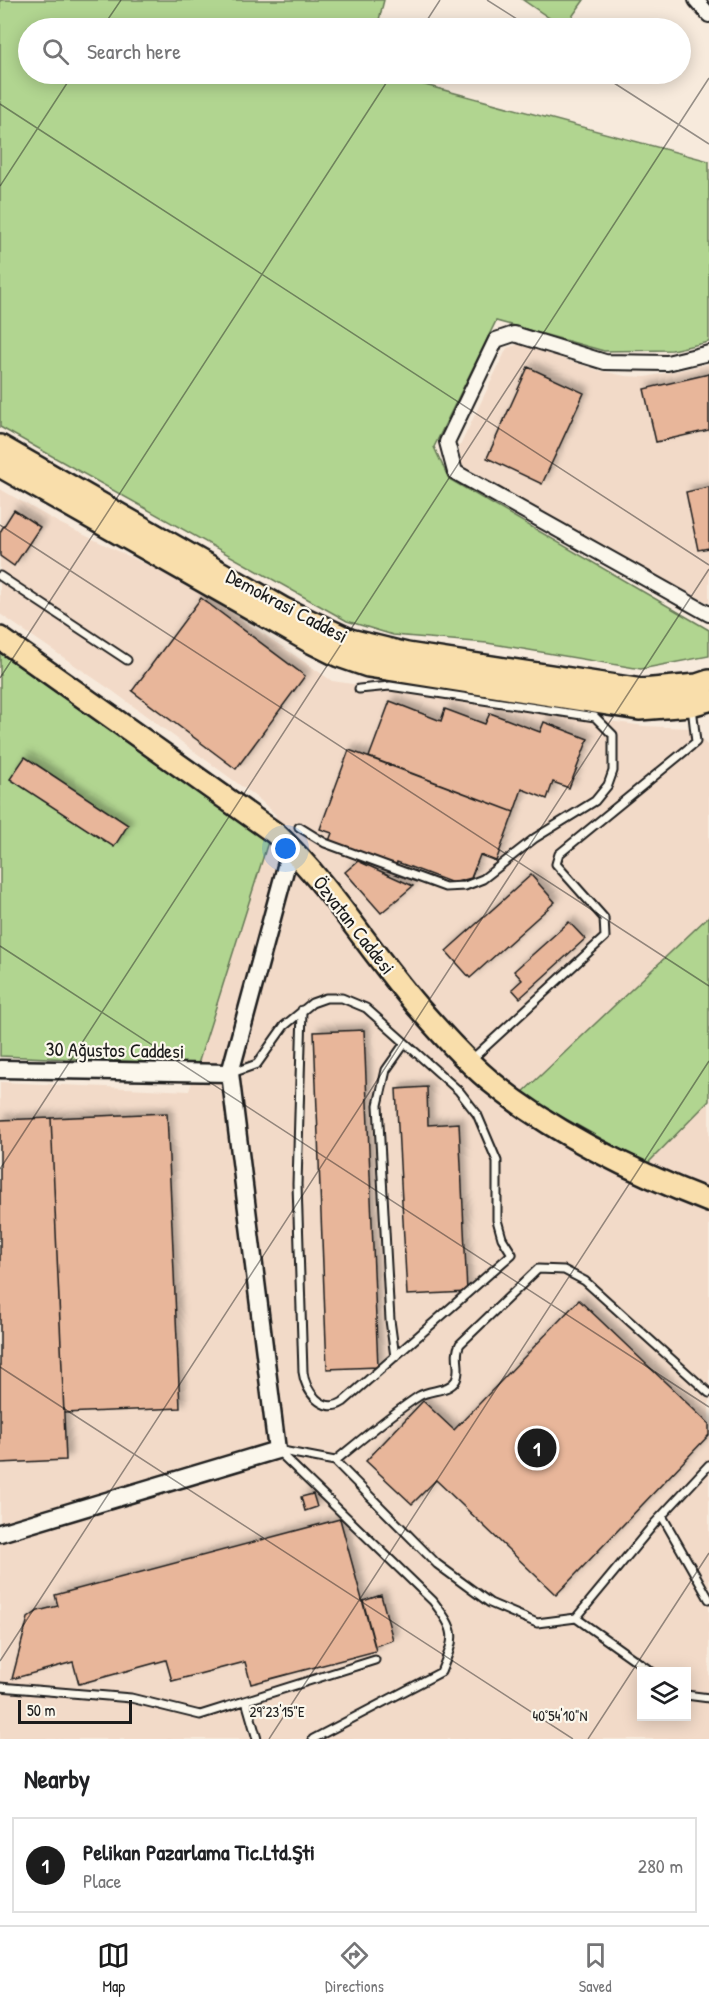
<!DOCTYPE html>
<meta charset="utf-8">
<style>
:root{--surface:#fff;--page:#f6f6f6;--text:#202124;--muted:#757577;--line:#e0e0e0;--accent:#1c1c1c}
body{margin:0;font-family:"Patrick Hand",sans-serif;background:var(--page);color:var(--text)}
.controls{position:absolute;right:18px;bottom:18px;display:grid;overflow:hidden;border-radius:0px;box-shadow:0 3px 15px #0003}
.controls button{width:54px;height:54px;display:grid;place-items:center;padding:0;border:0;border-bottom:2px solid var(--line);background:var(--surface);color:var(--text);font:30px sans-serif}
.scale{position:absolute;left:18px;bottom:15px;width:114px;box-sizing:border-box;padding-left:6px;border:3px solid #1c1c1c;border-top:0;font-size:16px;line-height:21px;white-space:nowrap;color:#1c1c1c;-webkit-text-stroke:4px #fbf7ec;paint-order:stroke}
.you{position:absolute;left:286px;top:849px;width:21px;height:21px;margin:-15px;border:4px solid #fff;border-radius:50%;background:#1a73e8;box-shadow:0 0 0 9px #1a73e833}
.badge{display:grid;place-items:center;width:39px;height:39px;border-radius:50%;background:var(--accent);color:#fff;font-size:20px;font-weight:700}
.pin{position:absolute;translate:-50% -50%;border:3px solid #fff;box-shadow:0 2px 6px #0006}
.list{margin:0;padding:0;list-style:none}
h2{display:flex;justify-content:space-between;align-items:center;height:78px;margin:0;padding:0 24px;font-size:26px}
h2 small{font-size:20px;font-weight:400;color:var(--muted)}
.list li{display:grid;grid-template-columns:39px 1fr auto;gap:18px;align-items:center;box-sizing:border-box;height:96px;margin:0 12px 12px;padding:0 12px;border:2px solid var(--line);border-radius:0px}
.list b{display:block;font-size:22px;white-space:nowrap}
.list p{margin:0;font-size:20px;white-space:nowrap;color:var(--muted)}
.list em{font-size:20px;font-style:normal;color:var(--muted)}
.icon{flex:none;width:33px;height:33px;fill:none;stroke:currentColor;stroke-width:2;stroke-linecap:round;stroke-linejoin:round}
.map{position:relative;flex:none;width:709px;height:1739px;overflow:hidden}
.search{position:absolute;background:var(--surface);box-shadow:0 3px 15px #0003;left:18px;right:18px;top:18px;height:66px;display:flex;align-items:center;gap:15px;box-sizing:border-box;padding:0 21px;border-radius:33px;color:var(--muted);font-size:22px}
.sheet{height:186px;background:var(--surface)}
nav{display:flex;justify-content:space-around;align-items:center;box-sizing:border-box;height:84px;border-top:2px solid var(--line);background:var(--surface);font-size:16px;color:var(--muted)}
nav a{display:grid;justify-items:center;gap:3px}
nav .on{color:var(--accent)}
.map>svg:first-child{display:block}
.built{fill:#f2dac8;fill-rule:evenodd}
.green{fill:#b1d590;stroke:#667856;stroke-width:1.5}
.building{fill:#e8b69a;stroke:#1c1c1c;stroke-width:1.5;filter:url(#shadow)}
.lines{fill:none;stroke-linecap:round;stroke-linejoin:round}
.service-casing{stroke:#1c1c1c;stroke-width:11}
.minor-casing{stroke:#1c1c1c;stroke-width:18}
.tertiary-casing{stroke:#1c1c1c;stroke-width:21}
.primary-casing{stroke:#1c1c1c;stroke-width:26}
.service{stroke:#fbf7ec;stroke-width:7}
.minor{stroke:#fbf7ec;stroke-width:14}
.tertiary{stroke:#fbf7ec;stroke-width:16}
.primary{stroke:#f9deab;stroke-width:21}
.ticks{fill:none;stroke:#1c1c1c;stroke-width:1.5;stroke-opacity:0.45}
.labels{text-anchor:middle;stroke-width:4.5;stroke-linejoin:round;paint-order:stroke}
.street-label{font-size:20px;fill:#1c1c1c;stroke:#fbf7ec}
.ticks-label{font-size:15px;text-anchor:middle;fill:#1c1c1c;stroke:#fbf7ec;stroke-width:4.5;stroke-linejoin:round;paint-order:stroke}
</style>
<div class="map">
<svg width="709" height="1739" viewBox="0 0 709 1739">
<defs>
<filter id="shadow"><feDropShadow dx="5" dy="-5" stdDeviation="3" flood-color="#0004"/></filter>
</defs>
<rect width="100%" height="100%" fill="#f7eadc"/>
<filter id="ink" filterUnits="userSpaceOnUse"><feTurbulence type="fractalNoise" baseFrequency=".0167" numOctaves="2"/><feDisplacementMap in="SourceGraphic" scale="12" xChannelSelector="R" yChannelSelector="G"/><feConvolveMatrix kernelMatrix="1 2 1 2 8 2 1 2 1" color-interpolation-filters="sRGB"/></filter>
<g filter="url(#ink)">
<!-- built -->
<path class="built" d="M519,344L597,370L625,376L646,377L709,364V603L597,545L462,465L459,448L507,348Z
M0,489L59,523L198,589L332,681L644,726L690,728L709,747V916L521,1094L494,1101L635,1184L709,1214V1739H0V1082L189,1091L276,815L260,800L114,692L0,614ZM642,1672H686V1716H642Z
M709,1101V1188L647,1164Z"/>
<!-- green -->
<path class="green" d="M0,0H384L377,28H28V74H384L709,161V342L672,350L604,351L496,321L434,447L449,479L709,630V656L641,669L487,643L393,635L347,621L0,427Z
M523,0H584L564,28Z
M0,653L268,842L198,1064L0,1056Z
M709,916V1101L647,1164L521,1094Z"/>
<!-- building -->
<path class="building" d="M528,367L584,393L542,484L487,458Z
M709,374V430L656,442L644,389Z
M709,487V548L698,550L686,492Z
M14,510L40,527L14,566L0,556V532Z
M201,598L305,676L236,769L132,691Z
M390,701L441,721L445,709L485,724L490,713L540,732L544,722L588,739L569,788L553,782L547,799L522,789L514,812L369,757Z
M349,750L514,812L496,861L480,855L471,878L453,883L397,862L396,866L329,841L332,833L320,829Z
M25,757L128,825L114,847L10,779Z
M358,861L413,886L381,913L345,872Z
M531,875L555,902L470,978L446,951Z
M569,922L585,939L520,998L512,989L522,980L514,971Z
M364,1030L378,1367L327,1369L314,1032Z
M427,1087L428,1125L459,1123L467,1292L407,1295L396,1089Z
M167,1113L180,1408L64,1413L51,1118Z
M51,1118L66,1460L0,1463V1120Z
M579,1300L709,1424V1435L556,1595L436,1480L412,1504L366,1461L423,1401L454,1430Z
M313,1494L317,1507L305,1511L301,1497Z
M340,1519L376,1651L251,1684L245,1662L172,1681L166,1660L79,1684L73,1662L12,1679L28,1618L38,1611L58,1606L55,1595Z
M381,1595L393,1640L375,1646L363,1601Z"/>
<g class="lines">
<!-- service casing -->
<g class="service-casing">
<path id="service" d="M0,576L127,660
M299,827L325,843L445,887L465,886L483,879L535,838L595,801L608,785L613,771V735L595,717L390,686L359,689
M471,1060L605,937L604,918L556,864L559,854L696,742L692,707
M232,1073L257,1064L284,1026L312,1003L326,998H342L366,1008L459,1091L477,1114L497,1161V1220L502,1238L512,1254L343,1402C323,1415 305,1391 303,1372L297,1184L302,1010
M395,1357L390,1320L378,1105L386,1070L405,1043
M277,1450L335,1461L437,1564L490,1603L537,1623L576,1618L654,1524L709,1465
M278,1451L433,1601C457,1633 456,1635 441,1672L313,1739
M335,1461C362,1439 390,1415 419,1396C430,1389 449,1392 456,1380C462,1368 453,1356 460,1344L538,1269L564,1270L585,1281L709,1393
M662,1516L709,1599
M576,1618L652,1672
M0,1687L131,1698L200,1715L375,1660
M686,1695L709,1698
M246,1701L257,1739"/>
</g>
<!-- minor casing -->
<g class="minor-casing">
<path id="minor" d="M696,0L709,15
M709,353L667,363L605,362L514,334L496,340L447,442L455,472L709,614"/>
</g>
<!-- tertiary casing -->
<g class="tertiary-casing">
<path id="tertiary" d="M0,1069L230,1073
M0,1533L277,1450L230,1073L291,848"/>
</g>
<!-- primary casing -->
<g class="primary-casing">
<path id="primary" d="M0,446L284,609L350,640L407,654L642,690L697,685L709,681
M0,466L309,641L339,656L368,666L639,709L691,705L709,700
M0,638L276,834C330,885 369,950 417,1006C440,1032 464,1059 490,1081C553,1133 634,1172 709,1201"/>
</g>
<!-- service -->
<use href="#service" class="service"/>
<!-- minor -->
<use href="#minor" class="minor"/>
<!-- tertiary -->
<use href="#tertiary" class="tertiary"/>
<!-- primary -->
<use href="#primary" class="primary"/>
</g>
</g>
<!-- ticks -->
<path class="ticks" d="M487,0L531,28M102,28L121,0M422,28L440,0M600,74L709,144M0,104L709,565M0,186L73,74M0,525L709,986M0,678L392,74M0,946L709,1407M0,1169L709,78M0,1367L573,1739M0,1661L709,569M269,1739L709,1061M588,1739L709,1553"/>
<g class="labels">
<!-- street labels -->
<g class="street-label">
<text transform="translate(287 606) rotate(28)" y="7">Demokrasi Caddesi</text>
<text transform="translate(354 925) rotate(52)" y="7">Özvatan Caddesi</text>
<text transform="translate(115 1050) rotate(1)" y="7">30 Ağustos Caddesi</text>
</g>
</g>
<g class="ticks-label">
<text x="277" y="1717">29°23'15"E</text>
<text x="560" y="1721">40°54'10"N</text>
</g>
</svg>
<div class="controls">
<button><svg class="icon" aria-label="layers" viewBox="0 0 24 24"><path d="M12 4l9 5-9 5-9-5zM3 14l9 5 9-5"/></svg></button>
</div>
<div class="scale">50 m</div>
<div class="you"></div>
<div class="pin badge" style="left:537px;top:1448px">1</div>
<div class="search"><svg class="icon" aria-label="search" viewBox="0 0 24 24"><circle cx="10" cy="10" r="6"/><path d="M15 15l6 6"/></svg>Search here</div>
</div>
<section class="sheet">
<h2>Nearby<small></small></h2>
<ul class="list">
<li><span class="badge">1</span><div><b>Pelikan Pazarlama Tic.Ltd.Şti</b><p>Place</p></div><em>280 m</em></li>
</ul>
</section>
<nav>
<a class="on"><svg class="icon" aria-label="map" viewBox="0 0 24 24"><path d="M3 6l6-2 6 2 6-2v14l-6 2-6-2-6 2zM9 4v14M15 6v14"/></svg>Map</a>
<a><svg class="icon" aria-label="directions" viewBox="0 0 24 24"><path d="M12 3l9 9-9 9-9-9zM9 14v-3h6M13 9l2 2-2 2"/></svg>Directions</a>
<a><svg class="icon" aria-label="saved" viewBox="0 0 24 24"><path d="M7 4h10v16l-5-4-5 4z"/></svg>Saved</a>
</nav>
